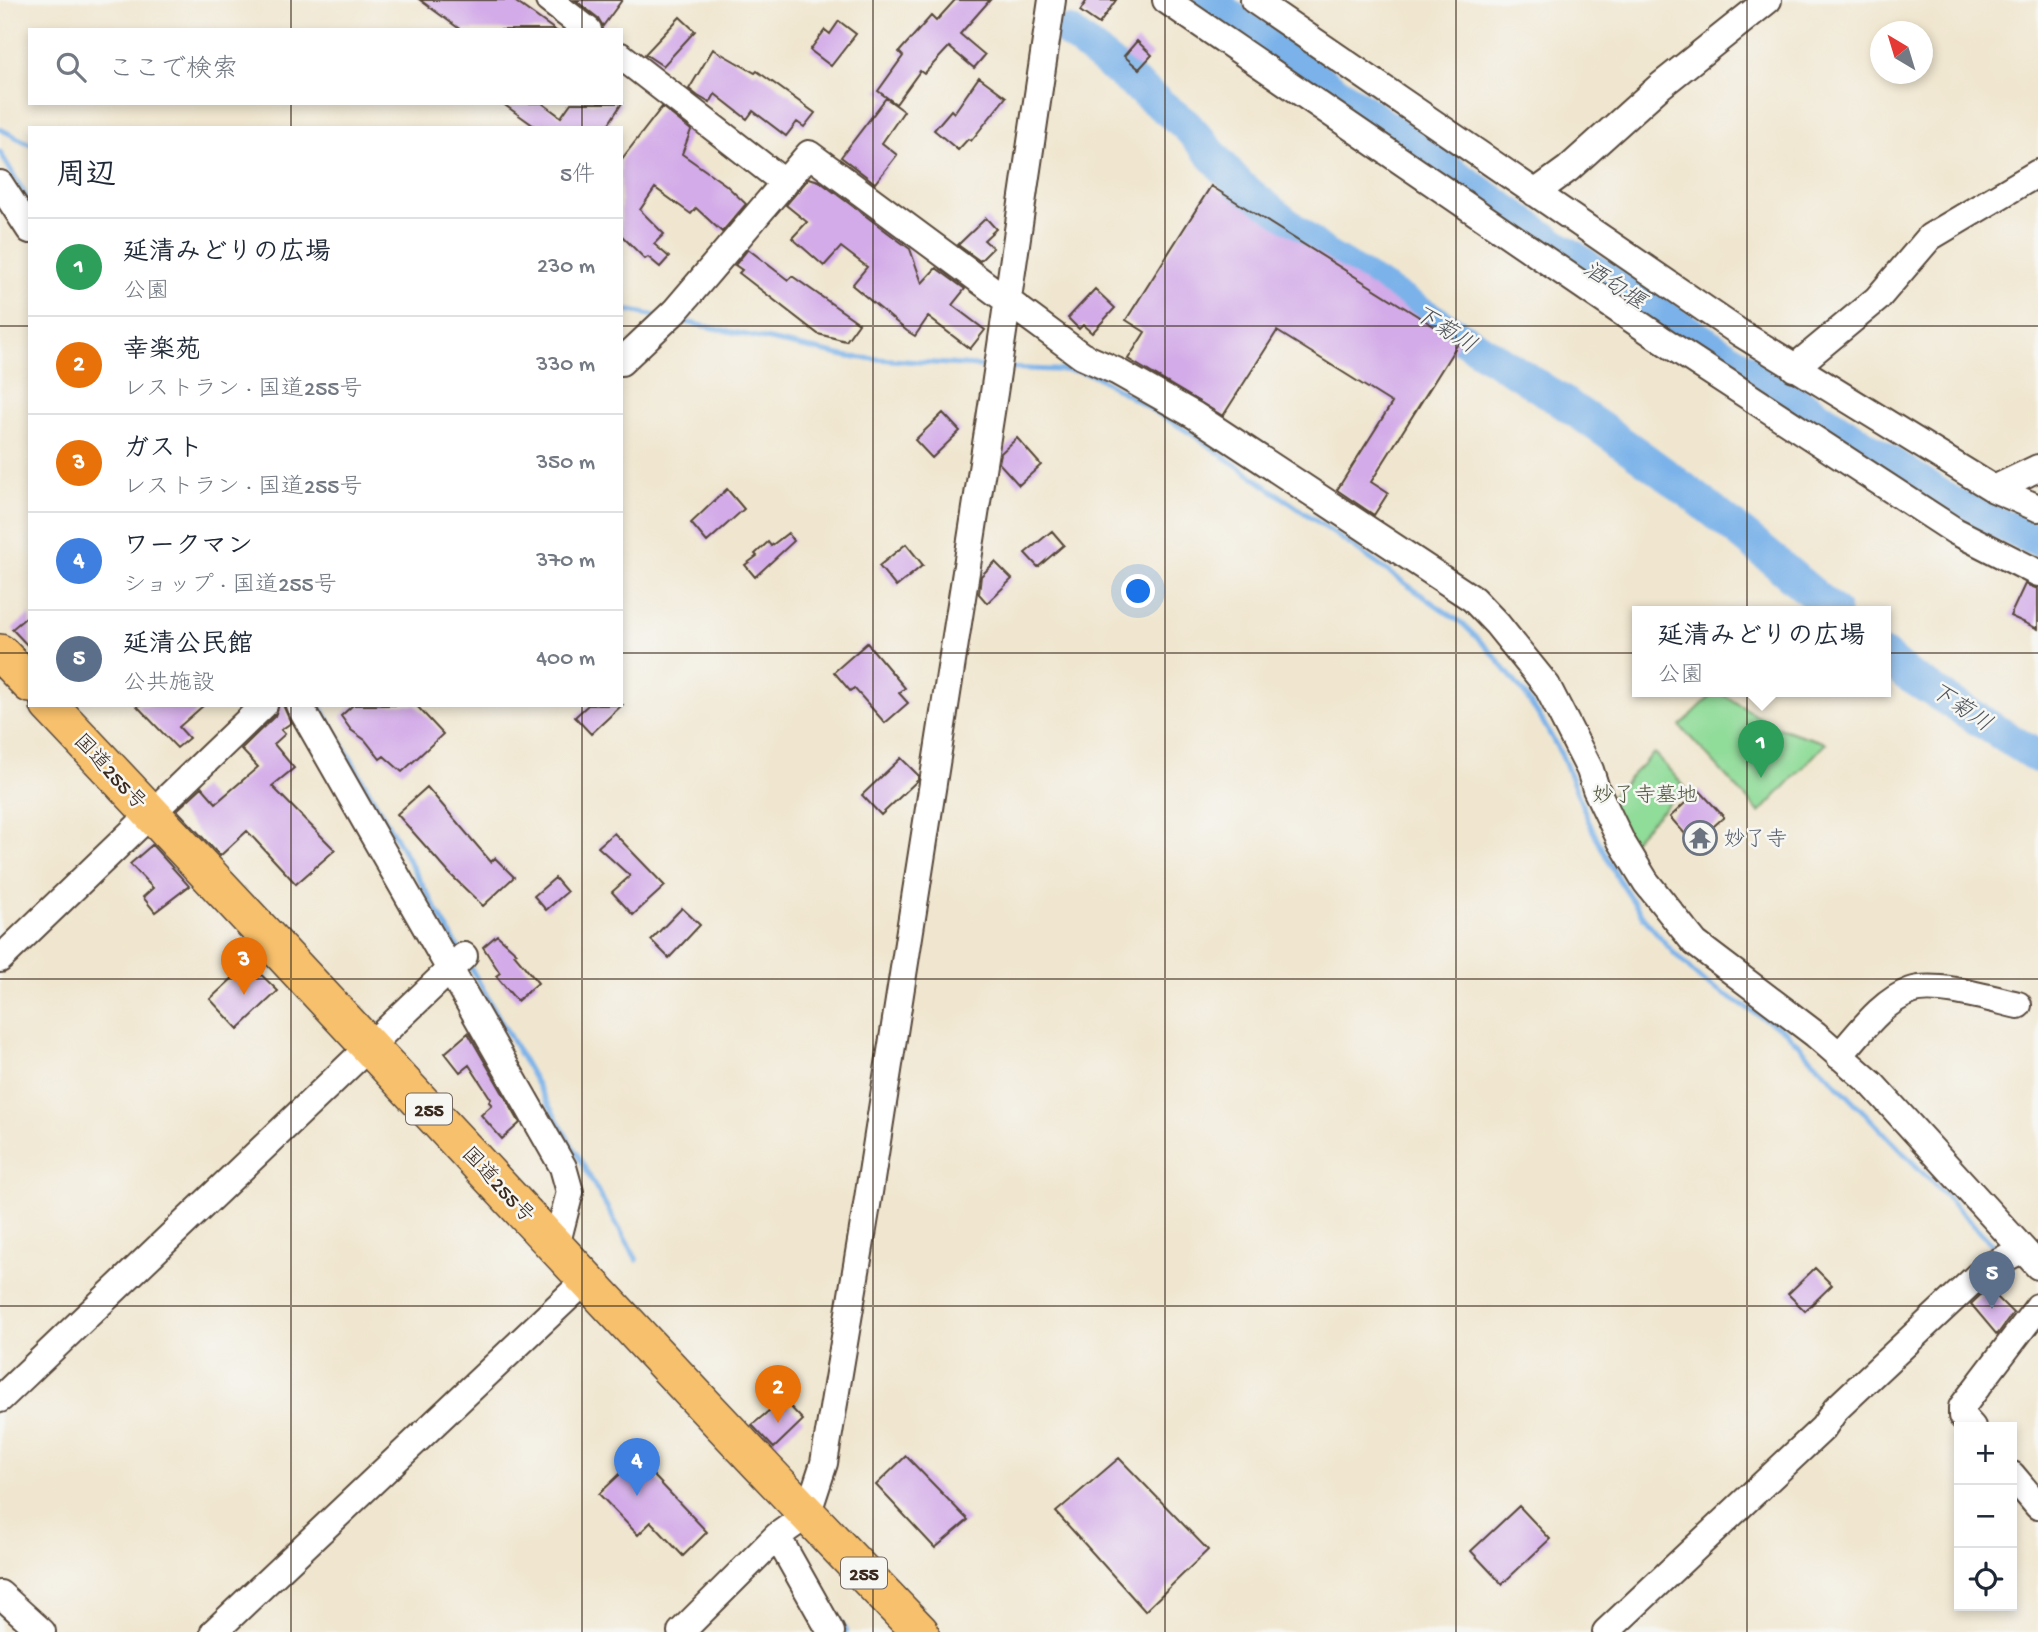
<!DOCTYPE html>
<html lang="ja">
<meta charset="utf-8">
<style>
:root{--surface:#fff;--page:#f2f2f3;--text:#1f2937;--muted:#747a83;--line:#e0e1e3;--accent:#1f6fb2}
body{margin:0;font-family:"Gochi Hand","Klee One",sans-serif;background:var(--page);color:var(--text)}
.controls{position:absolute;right:21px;bottom:21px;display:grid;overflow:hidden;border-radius:0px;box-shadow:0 4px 10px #0003}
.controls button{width:63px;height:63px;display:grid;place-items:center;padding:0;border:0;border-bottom:2px solid var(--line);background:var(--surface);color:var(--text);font:35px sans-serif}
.compass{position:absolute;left:1870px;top:21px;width:63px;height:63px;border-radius:50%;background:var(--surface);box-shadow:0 4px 10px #0003;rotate:322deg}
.you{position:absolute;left:1139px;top:592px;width:24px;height:24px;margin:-18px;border:5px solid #fff;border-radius:50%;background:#1a73e8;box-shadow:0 0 0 10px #1a73e833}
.badge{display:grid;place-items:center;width:46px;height:46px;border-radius:50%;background:var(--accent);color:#fff;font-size:23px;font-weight:700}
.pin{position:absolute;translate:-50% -58px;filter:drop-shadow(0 2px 4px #0008)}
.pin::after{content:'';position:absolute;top:37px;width:24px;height:21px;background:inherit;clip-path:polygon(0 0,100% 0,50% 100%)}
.popup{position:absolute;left:1632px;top:606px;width:259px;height:91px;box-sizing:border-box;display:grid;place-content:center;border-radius:0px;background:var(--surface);filter:drop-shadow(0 2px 5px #0005);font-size:23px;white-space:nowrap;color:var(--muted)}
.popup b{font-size:26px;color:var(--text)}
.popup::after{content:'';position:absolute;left:50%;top:100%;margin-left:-14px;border:14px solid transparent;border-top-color:var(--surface)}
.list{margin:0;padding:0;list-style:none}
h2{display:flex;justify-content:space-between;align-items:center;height:91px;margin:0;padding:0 28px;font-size:30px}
h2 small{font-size:23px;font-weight:400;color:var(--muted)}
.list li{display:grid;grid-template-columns:46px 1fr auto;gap:21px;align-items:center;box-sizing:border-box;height:98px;padding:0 28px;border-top:2px solid var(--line)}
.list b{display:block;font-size:26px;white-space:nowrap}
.list p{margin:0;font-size:23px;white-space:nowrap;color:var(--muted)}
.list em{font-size:23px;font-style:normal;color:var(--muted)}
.icon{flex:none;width:38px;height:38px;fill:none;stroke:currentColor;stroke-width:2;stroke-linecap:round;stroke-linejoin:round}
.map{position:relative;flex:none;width:2038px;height:1632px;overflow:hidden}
.search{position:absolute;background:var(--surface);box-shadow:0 4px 10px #0003;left:28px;top:28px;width:595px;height:77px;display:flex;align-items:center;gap:18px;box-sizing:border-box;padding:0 24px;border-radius:0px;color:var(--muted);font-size:26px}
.panel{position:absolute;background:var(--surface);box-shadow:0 4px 10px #0003;left:28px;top:126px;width:595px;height:581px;border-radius:0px}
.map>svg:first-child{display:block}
.green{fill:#90dc99;stroke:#66835c;stroke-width:2}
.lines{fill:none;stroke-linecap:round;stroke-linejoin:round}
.stream{stroke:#7ab2e9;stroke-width:5}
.river{stroke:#7ab2e9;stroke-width:33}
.building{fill:#d3abe8}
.minor-casing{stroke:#564639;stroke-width:30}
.highway-casing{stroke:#564639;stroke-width:40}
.minor{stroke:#fff;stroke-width:26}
.highway{stroke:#f7c06c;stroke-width:37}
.grid{fill:none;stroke:#3b2a1e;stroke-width:2;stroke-opacity:0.55}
.labels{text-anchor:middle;stroke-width:5;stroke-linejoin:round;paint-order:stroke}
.shield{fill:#f6f6f2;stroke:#73675e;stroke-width:2}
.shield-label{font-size:19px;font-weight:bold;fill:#3b2a1e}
.street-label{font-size:21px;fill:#3b2a1e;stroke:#f6f6f2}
.park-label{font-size:21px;fill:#50563d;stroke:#f6f6f2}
.worship-label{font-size:21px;fill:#5b616d;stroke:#f6f6f2;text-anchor:start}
.water-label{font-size:23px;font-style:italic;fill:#4e535b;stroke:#f6f6f2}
</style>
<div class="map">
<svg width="2038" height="1632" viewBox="0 0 2038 1632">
<rect width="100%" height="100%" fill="#f6f6f2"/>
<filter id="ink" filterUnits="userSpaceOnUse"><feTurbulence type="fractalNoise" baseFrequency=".0143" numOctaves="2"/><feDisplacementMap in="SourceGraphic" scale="14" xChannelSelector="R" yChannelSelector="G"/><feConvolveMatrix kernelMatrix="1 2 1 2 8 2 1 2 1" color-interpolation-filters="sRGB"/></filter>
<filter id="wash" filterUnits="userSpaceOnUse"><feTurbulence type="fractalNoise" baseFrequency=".00686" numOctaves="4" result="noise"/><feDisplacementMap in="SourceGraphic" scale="28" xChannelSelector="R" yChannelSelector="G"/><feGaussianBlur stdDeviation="1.57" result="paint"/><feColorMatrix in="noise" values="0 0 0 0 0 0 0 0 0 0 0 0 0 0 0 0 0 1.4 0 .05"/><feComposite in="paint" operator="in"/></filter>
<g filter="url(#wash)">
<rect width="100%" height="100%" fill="#f0e6cf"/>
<!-- green -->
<path class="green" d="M1715,692H1719L1773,726L1826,743L1760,813L1680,726Z
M1654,753L1685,787L1630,843L1606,801Z"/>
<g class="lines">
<!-- stream -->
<path class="stream" d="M0,129L30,144
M0,152L30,203
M621,309L656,316
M676,320L849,357L991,367
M1004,368L1079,371L1096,376L1192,434L1463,624L1493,654L1523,692L1543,722L1562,756L1592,829L1617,877L1644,918L1672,951L1701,980L1785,1031L1996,1248
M320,705L459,949
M468,963L637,1260
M838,1618L846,1632"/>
<!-- river -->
<path class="river" d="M1209,0L1267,43L1554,244L1951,502L2038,541
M1069,32L1186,125L1239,185L1329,258C1450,329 1570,402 1682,487C1734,526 1784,569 1834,612
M1885,656L1906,674L2038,757"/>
</g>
<g id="blocks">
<!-- building -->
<path class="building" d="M420,0H513L555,30H461Z
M575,0H622L603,26L598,18Z
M955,0H990L960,34L985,55L974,68L949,47L924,74L920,71L896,104L878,91L903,56L899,52L931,16L936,21Z
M1087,0H1116L1099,24L1080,11Z
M680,17L695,31L663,66L645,54Z
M839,21L856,34L831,66L810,50L825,30L830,34Z
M1137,41L1152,55L1139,69L1124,56Z
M713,49L755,73L757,71L815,113L804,127L797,122L786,136L753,111L747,119L715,94L710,103L698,96L689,89Z
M979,77L1006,97L971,141L968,139L958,150L934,130L951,110L954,113Z
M886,98L904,111L882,143L897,155L875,183L841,157Z
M502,103H542L561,117L571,103H622L606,128H537Z
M662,107L691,130L682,154L726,185L746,204L722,232L696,208L691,214L655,188L640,210L664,234L654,244L669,257L660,267L648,257L645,259L621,235V160Z
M809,178L819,181L910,249L922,283L936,268L965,289L952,305L985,330L970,349L928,317L915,336L907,331L852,285L867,267L841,247L824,266L792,238L807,222L786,205Z
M1211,186L1459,342L1371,482L1388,493L1374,515L1337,490L1392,403L1277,331L1223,416L1128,359L1145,332L1126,320Z
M986,218L996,229L984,240L993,248L980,261L958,245Z
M748,249L788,280L792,276L859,323L846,341L818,334L739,273L742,270L735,265Z
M1095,289L1115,308L1092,333L1083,325L1079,329L1068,318Z
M943,413L960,431L932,458L915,440Z
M1017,438L1041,465L1019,485L999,463L1001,453Z
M727,489L744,509L707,542L691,523Z
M1052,531L1064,545L1038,567L1025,553Z
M788,533L794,541L755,577L745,565L757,556L755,554L768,542L771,546Z
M906,544L923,565L896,587L879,566Z
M995,562L1012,579L987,603L979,594L981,576Z
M2025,584L2038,589V629L2010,616Z
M30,614V648L12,629Z
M867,643L905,688L899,693L908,703L885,723L854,688L850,691L834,672Z
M136,705H204L179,727L189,738L177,748Z
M279,705H283L291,723L281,730L285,734L274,744L294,768L272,786L335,850L296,884L247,831L220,856L177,810L202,787L216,803L258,767L241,749L275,716Z
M353,705H416L443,734L402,772L384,756L380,759L365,740L351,730L341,716Z
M588,705H622L591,734L575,717Z
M901,758L918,775V780L881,815L862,795Z
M427,787L491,862L495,858L514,877L483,906L450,874L397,814Z
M1699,790L1724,817L1694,844L1670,817Z
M614,833L665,886L633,915L612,892L630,876L598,847Z
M152,845L189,886L155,912L143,897L153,888L130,864Z
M555,878L567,892L546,910L534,896Z
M682,908L700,925L669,958L651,940Z
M497,935L517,953L514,954L538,983L517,1001L496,976L500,973L483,947Z
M249,963L278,991L238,1029L210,999Z
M468,1033L520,1123L502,1139L481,1115L492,1105L489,1102L491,1099L469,1065L460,1072L445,1053Z
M1815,1268L1832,1285L1805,1311L1788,1294Z
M1988,1288L2013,1313L1997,1335L1971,1304Z
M783,1399L803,1420L774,1448L752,1425Z
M906,1456L968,1520L935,1548L876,1485Z
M637,1458L707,1532L683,1556L651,1522L638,1535L599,1494Z
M1119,1458L1208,1550L1145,1611L1056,1512Z
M1519,1506L1550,1539L1502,1584L1471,1551Z"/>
</g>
</g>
<g filter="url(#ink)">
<use href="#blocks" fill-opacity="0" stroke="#564639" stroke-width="2"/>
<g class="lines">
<!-- minor casing -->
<g class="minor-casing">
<path id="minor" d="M549,0L588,30
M1166,0L1661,339L1955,531L2038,573
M1254,0L1740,333L1994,489L2038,508
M621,56L785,183
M0,184L30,230
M1535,193L1568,169L1659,87L1768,0
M621,362L675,311L809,154L1082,356L1116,371L1194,415L1473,599L1497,624L1547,686L1590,770L1596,789L1621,841L1646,882L1695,943L1815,1034L1872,1084L2038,1266
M1794,368L1877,299L1930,237L2038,173
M1994,489L2038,468
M299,705L563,1167L570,1192L556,1246
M0,959L264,705
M1839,1056C1860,1033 1881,1002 1911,991C1935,982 1992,999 2018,1005
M0,1399L464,956
M1972,1427L1962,1416V1407L2038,1307
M2012,1475L2038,1506
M777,1536L831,1632
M0,1594L42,1632
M214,1632L587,1279
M681,1632L777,1536L807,1515L824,1463L867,1205L994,393L1052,0
M1606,1632L1823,1428L1836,1409L1985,1269L2021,1250"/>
</g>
<!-- highway casing -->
<g class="highway-casing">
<path id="highway" d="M0,653L30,684
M49,705C341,1013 626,1327 920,1632"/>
</g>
<!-- minor -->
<use href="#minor" class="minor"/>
<!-- highway -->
<use href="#highway" class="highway"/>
</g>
</g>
<!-- grid -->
<path class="grid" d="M291,0V30M582,0V30M873,0V1632M1165,0V1632M1456,0V1632M1747,0V1632M291,103V128M582,103V128M0,326H30M621,326H2038M0,653H30M621,653H2038M291,705V1632M582,705V1632M0,979H2038M0,1306H2038"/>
<!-- icons -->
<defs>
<g id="temple-ring" transform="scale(1.75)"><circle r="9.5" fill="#f6f6f2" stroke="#6b7280" stroke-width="1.5"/><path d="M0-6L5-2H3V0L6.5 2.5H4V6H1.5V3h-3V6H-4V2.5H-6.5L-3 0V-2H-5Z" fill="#6b7280"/></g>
</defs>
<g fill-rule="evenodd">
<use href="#temple-ring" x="1700" y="838"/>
</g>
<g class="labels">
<!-- shield labels -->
<g class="shield">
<rect x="406" y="1093.5" width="46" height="31" rx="5"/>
<rect x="841" y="1557.5" width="46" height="31" rx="5"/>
</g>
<g class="shield-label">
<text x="429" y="1116">255</text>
<text x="864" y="1580">255</text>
</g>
<!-- street labels -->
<g class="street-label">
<text transform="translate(111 771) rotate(47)" y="7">国道255号</text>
<text transform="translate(499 1184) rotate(47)" y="7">国道255号</text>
</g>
<!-- park labels -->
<g class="park-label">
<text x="1645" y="801">妙了寺墓地</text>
</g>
<!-- worship labels -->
<g class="worship-label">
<text x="1724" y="845">妙了寺</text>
</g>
<!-- water labels -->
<g class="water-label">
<text transform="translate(1615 284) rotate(33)" y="8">酒匂堰</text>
<text transform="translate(1446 328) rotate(32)" y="8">下菊川</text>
<text transform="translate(1962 706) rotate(34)" y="8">下菊川</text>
</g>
</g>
</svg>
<div class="controls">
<button>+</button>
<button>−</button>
<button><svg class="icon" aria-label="locate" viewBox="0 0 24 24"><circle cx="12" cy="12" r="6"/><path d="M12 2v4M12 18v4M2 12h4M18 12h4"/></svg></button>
</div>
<svg class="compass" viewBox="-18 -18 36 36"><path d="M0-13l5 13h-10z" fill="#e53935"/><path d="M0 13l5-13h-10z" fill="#747a83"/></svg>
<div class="you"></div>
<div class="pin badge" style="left:1761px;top:778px;background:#2e9e5b">1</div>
<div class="popup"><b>延清みどりの広場</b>公園</div>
<div class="pin badge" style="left:778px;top:1423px;background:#e8710a">2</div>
<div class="pin badge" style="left:244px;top:995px;background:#e8710a">3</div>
<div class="pin badge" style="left:637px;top:1496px;background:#3f7fe0">4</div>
<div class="pin badge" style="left:1992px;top:1309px;background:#5c6f8a">5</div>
<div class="search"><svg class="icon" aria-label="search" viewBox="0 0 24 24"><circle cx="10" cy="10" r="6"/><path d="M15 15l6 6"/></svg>ここで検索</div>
<section class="panel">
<h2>周辺<small>5件</small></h2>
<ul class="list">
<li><span class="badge" style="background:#2e9e5b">1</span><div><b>延清みどりの広場</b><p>公園</p></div><em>230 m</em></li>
<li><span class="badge" style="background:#e8710a">2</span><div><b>幸楽苑</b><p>レストラン · 国道255号</p></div><em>330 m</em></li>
<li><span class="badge" style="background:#e8710a">3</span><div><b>ガスト</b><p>レストラン · 国道255号</p></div><em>350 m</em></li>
<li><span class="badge" style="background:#3f7fe0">4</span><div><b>ワークマン</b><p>ショップ · 国道255号</p></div><em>370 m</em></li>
<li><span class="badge" style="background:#5c6f8a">5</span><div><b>延清公民館</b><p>公共施設</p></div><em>400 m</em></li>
</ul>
</section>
</div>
